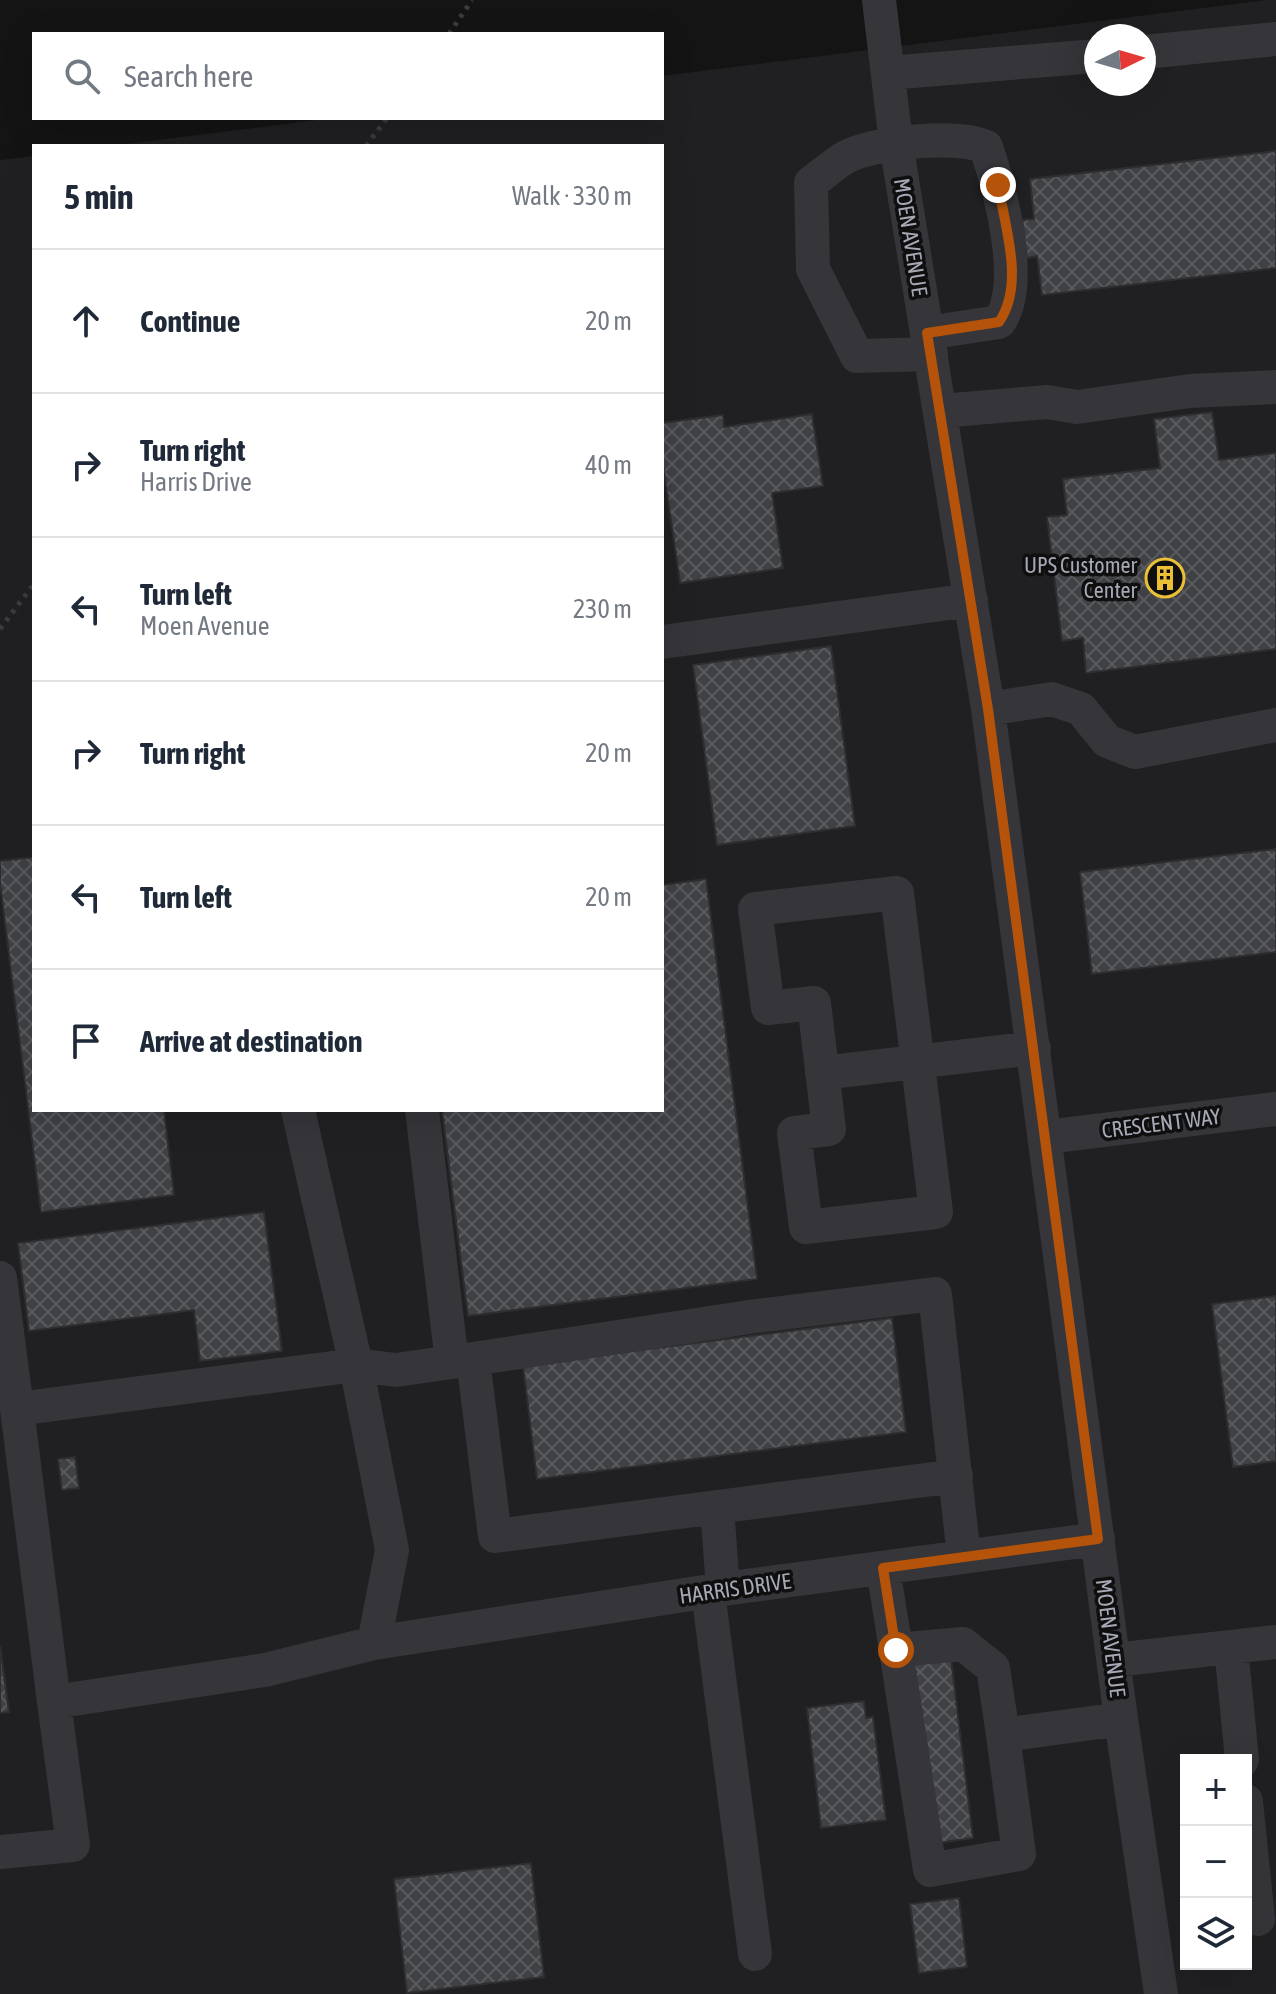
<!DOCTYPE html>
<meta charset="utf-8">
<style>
:root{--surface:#fff;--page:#f6f6f7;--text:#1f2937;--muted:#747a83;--line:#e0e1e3}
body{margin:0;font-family:"Asap Condensed",sans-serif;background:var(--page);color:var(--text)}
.controls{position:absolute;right:24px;bottom:24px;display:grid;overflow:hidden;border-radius:0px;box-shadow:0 8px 32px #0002}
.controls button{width:72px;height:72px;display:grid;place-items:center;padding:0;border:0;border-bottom:2px solid var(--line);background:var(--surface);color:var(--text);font:40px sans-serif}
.compass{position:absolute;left:1084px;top:24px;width:72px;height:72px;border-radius:50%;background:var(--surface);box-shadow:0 8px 32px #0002;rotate:85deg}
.stop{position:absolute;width:24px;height:24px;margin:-18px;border:6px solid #b45309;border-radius:50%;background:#fff}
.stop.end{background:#b45309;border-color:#fff;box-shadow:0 2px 8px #0008}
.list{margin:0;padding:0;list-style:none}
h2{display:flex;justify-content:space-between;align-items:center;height:104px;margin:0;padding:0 32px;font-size:34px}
h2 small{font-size:26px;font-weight:400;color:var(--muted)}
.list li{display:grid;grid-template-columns:52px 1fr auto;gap:24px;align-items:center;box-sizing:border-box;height:144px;padding:0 32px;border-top:2px solid var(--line)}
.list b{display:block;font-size:30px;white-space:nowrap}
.list p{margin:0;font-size:26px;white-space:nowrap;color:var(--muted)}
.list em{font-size:26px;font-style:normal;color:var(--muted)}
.icon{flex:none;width:44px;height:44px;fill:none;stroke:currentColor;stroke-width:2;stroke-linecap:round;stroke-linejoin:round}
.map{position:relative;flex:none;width:1276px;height:1994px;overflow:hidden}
.search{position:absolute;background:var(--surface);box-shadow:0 8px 32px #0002;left:32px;top:32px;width:632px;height:88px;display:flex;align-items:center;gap:20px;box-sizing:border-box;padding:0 28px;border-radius:0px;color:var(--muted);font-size:30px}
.panel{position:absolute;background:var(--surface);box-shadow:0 8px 32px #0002;left:32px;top:144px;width:632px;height:968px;border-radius:0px}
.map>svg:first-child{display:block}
.built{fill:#202022;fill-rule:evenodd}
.building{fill:url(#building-cross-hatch);stroke:#2e2e31;stroke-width:2}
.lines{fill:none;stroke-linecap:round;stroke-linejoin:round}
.path{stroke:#3b3c41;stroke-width:5;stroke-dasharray:4 6;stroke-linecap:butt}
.minor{stroke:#35353a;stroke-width:34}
.route{stroke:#b45309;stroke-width:10}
.labels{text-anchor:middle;stroke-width:7;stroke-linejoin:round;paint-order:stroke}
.street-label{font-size:22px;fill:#a6a9b5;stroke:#0f0f10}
.poi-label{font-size:22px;fill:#a6a9b5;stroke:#0f0f10;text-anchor:end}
</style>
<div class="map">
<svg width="1276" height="1994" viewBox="0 0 1276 1994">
<defs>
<pattern id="building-cross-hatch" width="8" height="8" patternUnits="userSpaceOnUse" patternTransform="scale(2)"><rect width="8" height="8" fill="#404145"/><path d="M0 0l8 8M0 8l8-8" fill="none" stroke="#595a5e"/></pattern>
</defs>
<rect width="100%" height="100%" fill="#141415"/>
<!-- built -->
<path class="built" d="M1267,0H1276V1994H0V160L34,156V1110H662V146H111L333,118H662V76ZM1096,36H1144V84H1096ZM1186,1760H1246V1964H1186Z"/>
<!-- building -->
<path class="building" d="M1276,151V268L1042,295L1037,256L1027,258L1022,220L1034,219L1030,179Z
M1212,412L1219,460L1276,453V649L1086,673L1083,638L1062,641L1047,517L1067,515L1063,479L1160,468L1154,419Z
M812,414L823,486L772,493L783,568L680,583L662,459V423L723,415L724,427Z
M831,646L855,826L717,845L693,665Z
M1276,849V952L1092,974L1080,872Z
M34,857V1110H164L174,1195L41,1212L0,883V861Z
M706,879L757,1279L468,1316L442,1110H662V885Z
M264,1212L282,1351L200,1361L194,1310L29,1331L18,1243Z
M1276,1296V1461L1233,1467L1212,1304Z
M892,1318L906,1432L537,1479L523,1365Z
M75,1457L79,1488L62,1490L58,1459Z
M0,1646L9,1712L0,1713Z
M951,1659L973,1838L930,1844L907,1665Z
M864,1701L866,1718L873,1717L886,1820L821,1828L807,1708Z
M531,1863L544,1977L407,1993L394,1879Z
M959,1898L967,1967L919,1973L910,1904Z"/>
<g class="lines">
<!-- path -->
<path class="path" d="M449,34L472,0
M366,146L387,118
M0,629L34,584"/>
<!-- minor -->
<path class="minor" d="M879,0L896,143L988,709L1121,1719L1161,1994
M1144,52L1276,39
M888,73L1096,56
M927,333L999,322C1026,284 1000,189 986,147C958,134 873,142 846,157C834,164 822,175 811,183L813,269L857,356L931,354
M940,411L1047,402L1077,407L1190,391L1276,387
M662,642L971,600
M988,709L1052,699L1081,709L1107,741L1135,752L1276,725
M897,893L936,1212L806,1227L794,1133L829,1129L814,1003L768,1008L755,909Z
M822,1073L1034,1048
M298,1110L356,1365L396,1370L473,1359
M422,1110L452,1362
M1046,1137L1276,1109
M0,1278L17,1409
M717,1507L956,1476
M883,1568L896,1650L963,1644L993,1668L1003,1735L1121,1719
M723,1589L717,1507L495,1536L473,1359L756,1316L935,1294L964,1557
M708,1592L755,1954
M374,1643L392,1550L356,1365L17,1409L54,1702L265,1670L374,1643L723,1589L1098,1539
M1231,1647L1242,1760
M896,1650L930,1870L1019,1854L1003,1735
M1114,1660L1276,1642
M1246,1801L1258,1919
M0,1852L73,1845L54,1702"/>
</g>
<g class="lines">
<!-- route -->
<path class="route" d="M896,1650L883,1568L1098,1539L988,709L927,333L999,322C1025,285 1005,226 998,185"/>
</g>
<!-- icons -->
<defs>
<g id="building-ring" transform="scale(2)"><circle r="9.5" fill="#0f0f10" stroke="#ebc036" stroke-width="1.5"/><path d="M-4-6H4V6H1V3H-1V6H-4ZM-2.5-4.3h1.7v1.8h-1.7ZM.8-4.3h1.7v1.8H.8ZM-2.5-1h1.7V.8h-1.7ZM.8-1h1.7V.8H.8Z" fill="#ebc036"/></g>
</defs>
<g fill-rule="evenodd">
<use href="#building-ring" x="1165" y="578"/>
</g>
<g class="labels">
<!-- street labels -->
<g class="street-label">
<text transform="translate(911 237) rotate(81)" y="8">MOEN AVENUE</text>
<text transform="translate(1161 1123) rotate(-7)" y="8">CRESCENT WAY</text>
<text transform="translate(735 1588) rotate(-8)" y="8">HARRIS DRIVE</text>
<text transform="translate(1111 1638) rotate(83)" y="8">MOEN AVENUE</text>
</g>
<!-- poi labels -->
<g class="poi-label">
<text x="1137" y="573">UPS Customer<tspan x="1137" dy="25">Center</tspan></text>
</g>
</g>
</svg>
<div class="controls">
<button>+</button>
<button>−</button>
<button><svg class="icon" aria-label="layers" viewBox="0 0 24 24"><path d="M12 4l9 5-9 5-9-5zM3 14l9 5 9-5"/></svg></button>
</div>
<svg class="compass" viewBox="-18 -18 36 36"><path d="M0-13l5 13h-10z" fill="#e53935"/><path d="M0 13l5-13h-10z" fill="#747a83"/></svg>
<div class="stop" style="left:896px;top:1650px"></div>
<div class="stop end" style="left:998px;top:185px"></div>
<div class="search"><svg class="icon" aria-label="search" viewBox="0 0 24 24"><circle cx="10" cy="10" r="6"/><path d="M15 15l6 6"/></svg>Search here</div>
<section class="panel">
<h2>5 min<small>Walk · 330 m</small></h2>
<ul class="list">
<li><svg class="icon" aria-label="ahead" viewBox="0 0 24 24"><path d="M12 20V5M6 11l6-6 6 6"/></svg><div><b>Continue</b></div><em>20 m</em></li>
<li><svg class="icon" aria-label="right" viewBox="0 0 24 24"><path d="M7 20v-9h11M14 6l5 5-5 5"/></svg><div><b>Turn right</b><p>Harris Drive</p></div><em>40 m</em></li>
<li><svg class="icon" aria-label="left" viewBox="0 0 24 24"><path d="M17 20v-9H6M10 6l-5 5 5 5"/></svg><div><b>Turn left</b><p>Moen Avenue</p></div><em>230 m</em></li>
<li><svg class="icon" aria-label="right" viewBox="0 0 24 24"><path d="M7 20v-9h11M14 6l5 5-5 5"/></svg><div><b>Turn right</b></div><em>20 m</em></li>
<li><svg class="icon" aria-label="left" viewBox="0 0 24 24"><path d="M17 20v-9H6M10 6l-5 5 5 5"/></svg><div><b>Turn left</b></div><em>20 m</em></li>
<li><svg class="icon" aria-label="arrive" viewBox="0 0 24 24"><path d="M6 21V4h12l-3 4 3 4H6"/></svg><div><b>Arrive at destination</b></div></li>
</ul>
</section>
</div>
